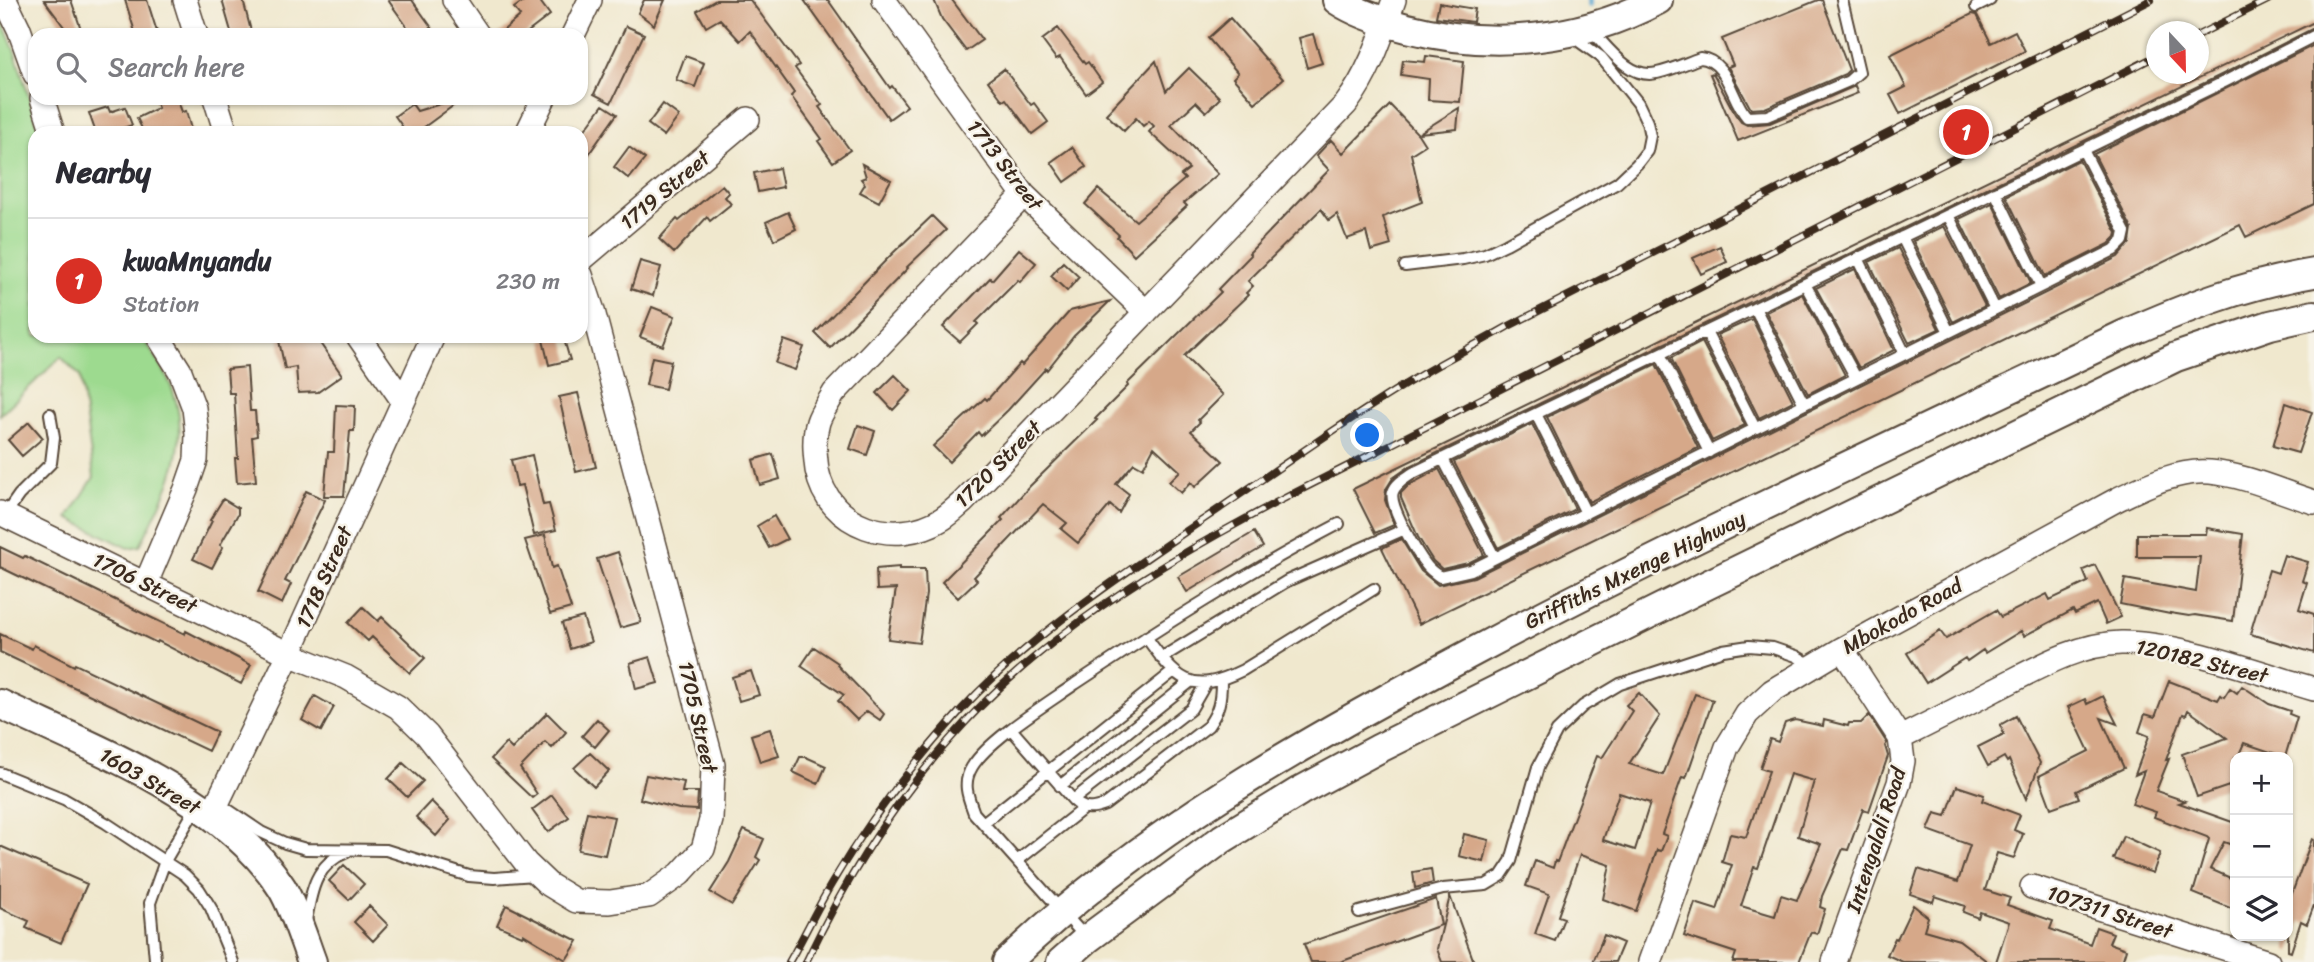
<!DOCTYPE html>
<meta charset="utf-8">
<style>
:root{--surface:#fff;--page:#f7f7f7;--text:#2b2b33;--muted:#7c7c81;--line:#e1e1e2;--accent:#d93025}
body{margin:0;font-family:Sriracha,sans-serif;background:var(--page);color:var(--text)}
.controls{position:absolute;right:21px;bottom:21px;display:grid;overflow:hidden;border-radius:14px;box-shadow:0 2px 5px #0004}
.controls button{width:63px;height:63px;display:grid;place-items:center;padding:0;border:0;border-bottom:2px solid var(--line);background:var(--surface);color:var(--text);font:35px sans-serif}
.compass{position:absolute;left:2146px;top:21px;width:63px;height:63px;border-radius:50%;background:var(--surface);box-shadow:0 2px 5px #0004;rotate:158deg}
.you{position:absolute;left:1368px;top:436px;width:24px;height:24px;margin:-18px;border:5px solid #fff;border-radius:50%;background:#1a73e8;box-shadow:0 0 0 10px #1a73e833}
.badge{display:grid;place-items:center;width:46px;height:46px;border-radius:50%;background:var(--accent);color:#fff;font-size:23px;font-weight:700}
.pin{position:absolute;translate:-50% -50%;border:4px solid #fff;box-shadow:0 2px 7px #0006}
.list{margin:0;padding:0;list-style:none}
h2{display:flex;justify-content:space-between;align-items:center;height:91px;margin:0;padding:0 28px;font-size:30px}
h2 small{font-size:23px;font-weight:400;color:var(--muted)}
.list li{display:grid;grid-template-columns:46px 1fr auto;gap:21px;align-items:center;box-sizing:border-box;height:126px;padding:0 28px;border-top:2px solid var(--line)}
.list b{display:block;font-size:26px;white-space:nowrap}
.list p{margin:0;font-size:23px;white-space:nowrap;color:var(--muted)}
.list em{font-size:23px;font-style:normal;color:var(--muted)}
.icon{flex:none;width:38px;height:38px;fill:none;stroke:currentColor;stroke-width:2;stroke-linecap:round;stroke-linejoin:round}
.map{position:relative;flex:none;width:2314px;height:962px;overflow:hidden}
.search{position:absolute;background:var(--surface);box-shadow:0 2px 5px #0004;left:28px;top:28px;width:560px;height:77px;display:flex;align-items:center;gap:18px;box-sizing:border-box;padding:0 24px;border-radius:21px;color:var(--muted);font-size:26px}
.panel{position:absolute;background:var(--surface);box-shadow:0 2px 5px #0004;left:28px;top:126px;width:560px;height:217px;border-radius:21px}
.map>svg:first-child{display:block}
.green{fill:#9dda8f;stroke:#6c8256;stroke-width:2}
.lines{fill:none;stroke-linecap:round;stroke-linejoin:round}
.stream{stroke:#56a6d0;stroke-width:6}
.building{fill:#d6a889;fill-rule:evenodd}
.service-casing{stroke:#564638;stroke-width:14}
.minor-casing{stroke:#564638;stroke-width:26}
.tertiary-casing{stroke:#564638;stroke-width:32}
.service{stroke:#fff;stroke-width:10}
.minor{stroke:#fff;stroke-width:23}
.tertiary{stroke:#fff;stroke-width:28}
.rail-casing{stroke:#3b2a1e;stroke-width:8}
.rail{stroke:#f7f3e8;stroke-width:5;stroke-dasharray:16;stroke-linecap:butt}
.labels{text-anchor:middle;stroke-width:5;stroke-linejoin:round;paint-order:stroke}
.street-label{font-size:21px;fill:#3b2a1e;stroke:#f7f3e8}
</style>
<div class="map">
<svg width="2314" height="962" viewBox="0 0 2314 962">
<rect width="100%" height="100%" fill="#f7f3e8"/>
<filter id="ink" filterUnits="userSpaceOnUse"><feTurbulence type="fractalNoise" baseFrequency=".0143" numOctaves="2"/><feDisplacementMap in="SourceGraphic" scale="14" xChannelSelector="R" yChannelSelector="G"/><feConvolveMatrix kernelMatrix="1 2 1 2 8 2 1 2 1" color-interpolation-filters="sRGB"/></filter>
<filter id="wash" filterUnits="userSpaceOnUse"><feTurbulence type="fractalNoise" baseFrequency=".00686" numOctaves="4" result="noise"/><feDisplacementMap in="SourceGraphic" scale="28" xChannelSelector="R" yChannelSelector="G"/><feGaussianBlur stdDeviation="1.57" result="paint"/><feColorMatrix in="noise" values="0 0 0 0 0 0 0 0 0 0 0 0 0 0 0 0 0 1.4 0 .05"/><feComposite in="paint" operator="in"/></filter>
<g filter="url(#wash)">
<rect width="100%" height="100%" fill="#f0e8ce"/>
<!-- green -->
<path class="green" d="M0,16L14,49L40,133H35V336H141C150,349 160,363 167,377C198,440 167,490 140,546L128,548L68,518L94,477L80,376L61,357L0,415Z"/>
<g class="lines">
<!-- stream -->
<path class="stream" d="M1589,5V0"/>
</g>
<g id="blocks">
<!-- building -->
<path class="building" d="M44,0H71L83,35H70Z
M125,0H147L158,35H136Z
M222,0H243L252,35H232Z
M388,0H412L437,35H413Z
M525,0H539L550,15L524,35H498L520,16L514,8Z
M644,0H665L654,25L638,13Z
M716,0H750L799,65L795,68L822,105L819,107L850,150L833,162L818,141L822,139L791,96L794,93L750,31L740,41L720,19L706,27L697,11Z
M804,0H828L890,88L892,86L907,106L889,119Z
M934,0H952L982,40L966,51L942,19Z
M1818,0H1822L1849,70L1845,74L1765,108L1751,109L1728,67L1733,65L1722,39Z
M1439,3L1475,9L1473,22L1436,17Z
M1972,14L1977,15L1991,43L2015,31L2025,51L1900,114L1890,95L1906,87L1890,55Z
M1230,18L1283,79L1255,103L1233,78L1238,73L1208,38Z
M2314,22V28L2221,75L1410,466L1393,478L1386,489L1385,500L1394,525L1375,533L1353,489Z
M626,26L644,34L611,103L594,94Z
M1058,28L1085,64L1088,62L1102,82L1086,94L1060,57L1056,59L1042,40Z
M1313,34L1322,63L1307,68L1299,38Z
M2314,45V204L2246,237L2240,225L1419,624L1382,548L1401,539L1421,571L1438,585L1474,577L2118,257L2130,243L2132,229L2094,154Z
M685,56L704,63L695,87L676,80Z
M1426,56L1464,61L1460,102L1428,100L1429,79L1401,75L1403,60L1425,62Z
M1156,61L1166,91L1189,68L1220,98L1206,112L1196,102L1171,125L1218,174L1184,203L1187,206L1134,255L1117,237L1119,235L1085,204L1098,189L1136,221L1185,179L1181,175L1189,169L1149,132L1154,126L1149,121L1143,126L1136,118L1124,131L1106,114Z
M1004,69L1031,105L1034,103L1048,122L1032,134L1006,99L1003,101L988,81Z
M1713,73L1735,114L1741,122L1747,125L1770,123L1855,86L1858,93L1738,141L1710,74Z
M154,98H177L182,112L186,111L192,133H144L137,118L158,108Z
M460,98L461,100L416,133H407L395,116L412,104L417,111Z
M663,104L679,116L664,136L648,124Z
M603,105L617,114L581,165V135Z
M1390,105L1418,134L1425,145L1411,154L1422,202L1383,217L1391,245L1371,251L1366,232L1347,239L1337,214L1329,220L1321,209L1248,281L1253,286L1246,293L1248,295L1184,356L1223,395L1198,420L1200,422L1191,431L1223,461L1195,487L1191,482L1181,493L1169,482L1180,471L1154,447L1143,468L1134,463L1116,484L1129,494L1119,513L1110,505L1078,543L1061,529L1067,523L1043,504L974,577L977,580L958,598L942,582L1003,520L1001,518L1030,486L1097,420L1095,419L1128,386L1127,384L1221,292L1218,289L1251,255L1249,253L1329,170L1316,156L1331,140L1343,153Z
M108,107L110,112L125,107L132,125L109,133H96L89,113Z
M1459,108L1457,129L1419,133Z
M629,147L645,159L629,179L614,167Z
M1072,147L1086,167L1065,182L1051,162Z
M2079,160L2117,233L2116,237L2109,244L2045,276L2006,196Z
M862,164L891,180L879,202L860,192L865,184L861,179L866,177Z
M779,168L783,187L758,192L754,173Z
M722,185L729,193L725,197L731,204L710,221L707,217L674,253L659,239L677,219L679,221Z
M1992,203L2031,283L1999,299L1959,219Z
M788,212L796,229L774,240L766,222Z
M932,216L946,230L907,267L908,268L830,348L815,333L893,253Z
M1944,226L1985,306L1953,322L1913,241Z
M1720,246L1727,262L1701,274L1693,258Z
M1898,248L1939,329L1909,343L1869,262Z
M1019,249L1036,263L1020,282L1018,280L976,322L978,324L960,342L943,327L990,278L992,280Z
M640,261L661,267L653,296L631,289Z
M1063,262L1079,277L1067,291L1051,276Z
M1855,269L1894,350L1859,368L1816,288Z
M1802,294L1845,375L1808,394L1766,312Z
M1110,301L1074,336L1047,370L1046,368L1008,410L981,436L978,432L949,462L933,446L985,398L987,400L1020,363L1022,365L1070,311Z
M652,307L675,316L663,346L640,337Z
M1752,319L1793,401L1759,418L1717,335Z
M278,336H315L342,375L318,392L298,393L296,367L285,369Z
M558,336H563L570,360L549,365L543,340Z
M784,340L804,347L795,370L775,363Z
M1702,342L1745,425L1712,441L1671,358Z
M652,357L671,361L665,389L646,385Z
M1656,364L1698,448L1589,502L1547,417Z
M247,367L250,411H255L257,436L252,437L256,481L237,483L235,458H238L234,393H229L227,369Z
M895,375L911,391L893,410L877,393Z
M578,393L596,467L576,472L559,397Z
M2286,403L2312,412L2298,453L2273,446Z
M336,405L355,406L354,431H350L344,496H324L328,452H334Z
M29,422L43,438L22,456L8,440Z
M1532,424L1575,509L1498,548L1454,462Z
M858,425L875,431L867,455L850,449Z
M773,454L780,479L760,485L753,460Z
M532,455L543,505L549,504L556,530L534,535L522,485L517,486L511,460Z
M1439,469L1484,555L1468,563L1442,569L1433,561L1418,537L1401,498V493L1409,485Z
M306,491L325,500L285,581L291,584L282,604L258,592Z
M223,499L238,508V514L220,545L223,547L212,568L193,559L212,521L210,520Z
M774,516L787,539L769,548L757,526Z
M2207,528L2243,534L2233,621L2195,615L2189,616L2170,613V614L2120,604L2125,579L2196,592L2200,557H2137V534H2206Z
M1254,532L1263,547L1187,592L1178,577Z
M545,535L552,568L557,566L571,608L550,614L525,540Z
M0,547L23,558L25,556L185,634L186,631L251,665L241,684L158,641L157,643L0,567Z
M618,552L641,622L620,628L597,559Z
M2284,555L2308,562L2302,581L2307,583L2299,609L2314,614V653L2250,634L2269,570L2278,573Z
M2095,565L2121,617L2106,624L2097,603L2075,614L2073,610L2024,636L2021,631L1985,653L1983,650L1967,661L1965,658L1926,683L1907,653L1940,631L1946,639L1996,610L2001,617L2047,594L2050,600L2088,582L2083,570Z
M899,567V569H925L926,594L919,643L888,639L896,589L877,590L876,569Z
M363,607L378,621L382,617L425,658L410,673L372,637L368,641L348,623Z
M583,617L591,642L570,649L562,623Z
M0,634L32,649L34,645L74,666L75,664L217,732L208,751L0,652Z
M814,647L838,663L837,665L884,714L880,720L867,711L857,720L838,701L844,695L801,666Z
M650,657L658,683L636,689L630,663Z
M751,671L759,695L739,701L732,677Z
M2169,681L2218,700L2221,695L2224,697L2230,688L2237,693L2242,686L2269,704L2290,711L2289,714L2297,717L2285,757L2244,743L2238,757H2235V784L2197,797L2182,754L2227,738L2188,710L2186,715L2183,714L2166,760L2169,759L2156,791L2185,801L2179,803L2235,823V846L2224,842L2210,869L2235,880V910L2193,893L2209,839L2207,837L2154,817L2156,812L2132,804L2144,771L2135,775L2149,736L2139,732L2145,714L2155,717Z
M1639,693L1660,716L1629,764L1663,775L1695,694L1713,700L1686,778L1682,777L1662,834L1667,836L1661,851L1657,850L1636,911L1603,899L1610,865L1580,855L1558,916L1564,918L1555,941L1535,934L1549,894L1526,886L1535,861L1553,868L1555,861L1557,862L1597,756L1602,758L1632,711L1626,705ZM1619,793L1650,803L1635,850L1603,840Z
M315,696L334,707L321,731L302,720Z
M2103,696L2117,724L2101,718L2124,768L2076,791L2079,798L2051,808L2039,776L2089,751L2068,707L2085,699L2087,704Z
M547,713L566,732L552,748L545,742L520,768L537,794L532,798L491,759L506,743L512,749Z
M1869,715L1887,743L1885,746L1888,756L1869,811L1863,809L1848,850L1843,849L1822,896L1820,907L1825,909L1817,934L1811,932L1799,962H1733L1736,953L1684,936L1695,903L1717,910L1732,865L1722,862L1730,834L1746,837L1769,771L1760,768L1770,739L1778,742L1785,723L1795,720L1823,726L1824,720L1848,726L1849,723H1861ZM1790,774L1814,781L1798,836L1821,844L1797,900L1781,895L1775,916L1741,906L1754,867L1758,868Z
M2016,716L2040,763L2026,799L2009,760L2007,762L2004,757L1988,766L1978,747L2004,734L2000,725Z
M597,719L609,730L595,747L582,736Z
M770,729L779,756L760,762L751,735Z
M590,753L609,771L594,787L574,768Z
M800,757H806L826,766L818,784L793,772Z
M403,763L423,781L407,797L388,779Z
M646,775L684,782L682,792H698L697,810L679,809L640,799Z
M1957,786L1984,795L1982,801L2020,815L2014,830L2023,834L2014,858L1997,853L1985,890L2010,898L2007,905L2053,921L2050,929L2090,944L2096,927L2113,933L2109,943L2126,949L2122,962H1996L2009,922L1980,912L1978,918L1963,912L1965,906L1935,896L1933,902L1910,894L1918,869L1958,882L1970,845L1928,830L1935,813L1946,816Z
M552,795L569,817L548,832L532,810Z
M431,801L450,820L436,836L416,817Z
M587,812L614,817L605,855L578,850Z
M744,830L764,839L756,857L760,860L732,905L710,892L729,862Z
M1464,834L1489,840L1484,862L1459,856Z
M2123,836L2160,853L2153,873L2113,859Z
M2312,839L2314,840V905L2307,924L2301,921L2291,952L2288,951V895L2291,896Z
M0,846L87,884L61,943L26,928L29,921L0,908Z
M344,865L364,884L349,900L329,881Z
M1431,869L1433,883L1415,888L1413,872Z
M1450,896L1474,962H1442L1437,949Z
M1436,899L1441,925L1340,962H1311L1304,944Z
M506,905L578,941L566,960L523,934L522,936L497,925Z
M1913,905L1928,917L1924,930L1959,940L1988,962H1903L1887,955L1895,938L1897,939Z
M369,906L388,925L373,941L354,922Z
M1604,935L1623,943L1615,962H1593Z"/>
</g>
</g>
<g filter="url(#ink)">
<use href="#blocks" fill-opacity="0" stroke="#564638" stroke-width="2"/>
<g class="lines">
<!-- service casing -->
<g class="service-casing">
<path id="service" d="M1976,7L1990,0
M1590,29C1607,46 1629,80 1657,73C1672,70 1686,63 1700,58C1728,60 1731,100 1747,117L1767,116L1849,81L1859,72L1842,0
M2083,150L2125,232L2123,241L2114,250L1471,570L1440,577C1436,574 1431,571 1427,566C1418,555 1388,505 1393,492C1396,483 1406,478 1413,473L2224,82L2314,36
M1995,192L2041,286
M1948,215L1995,309
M1902,237L1949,332
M1858,258L1905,354
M1405,266L1463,259L1485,254L1506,244L1617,183L1637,164L1647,151L1650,136L1647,122L1638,103L1601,57L1570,35
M1805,284L1856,378
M1755,308L1804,404
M1706,332L1755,428
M1660,354L1709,452
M1536,414L1586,513
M1443,459L1495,558
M5,515L19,495L51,463L54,438L50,414
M1146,637C1177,680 1190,696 1243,670L1374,589
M1161,658L1287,581L1405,529
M1012,730L1073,800C1083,810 1092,810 1105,805L1208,726C1219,711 1221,700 1221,681
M0,773L64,799L106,823L185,875L199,889L211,908L233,962
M1060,786L1190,682
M1073,800L1191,709L1206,683
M218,803L261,832L285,843L306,849L386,850L469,876L494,878L536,875
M983,823L1174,671
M1017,861L1084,808
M1359,912L1443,889L1486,885L1501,876L1511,861L1538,767L1557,731L1583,706L1620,684L1723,650L1749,646L1773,648L1796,656L1813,666
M306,921C311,892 315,864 347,852
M1087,939L974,813C968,797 962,783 972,767C988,740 1048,703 1075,684C1161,627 1247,572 1339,524
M155,959L150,903L165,861L197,806"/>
</g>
<!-- minor casing -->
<g class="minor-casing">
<path id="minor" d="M5,0L19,29L35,74
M185,0L196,35
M454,0L478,35
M884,0L1024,195L1146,312
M573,35L590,0
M42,98L53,133
M215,98L226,133
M527,133L544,98
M1024,195L834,393C829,402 821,412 818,422C813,438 815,454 817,470C828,528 895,548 942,519C950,514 957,507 963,502L1346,104C1370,72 1381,37 1394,0
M581,260L748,119
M358,336L403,401
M0,513L289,654L346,677L398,707L427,735L526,863L548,884L576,901L610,902L649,896L680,874L703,849L711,820L713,765L593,311L581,275
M146,583L186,489L196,460L197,434L194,408L180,371L158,336
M1900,738C1932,722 1964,706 1996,689C2034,670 2076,644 2121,643C2177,642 2259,673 2314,689
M211,816L289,654L433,336
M2032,887L2268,962
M1650,962L1727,747L1747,714L1772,691L1842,649L2118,499C2145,486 2179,469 2210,472C2245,475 2281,492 2314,502
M1834,962L1899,783L1903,761L1900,738L1842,649"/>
</g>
<!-- tertiary casing -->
<g class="tertiary-casing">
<path id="tertiary" d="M1337,0C1358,14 1384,22 1407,28C1492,50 1581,41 1658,0
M0,704C95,749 223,796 282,888C295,910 303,938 312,962
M1007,962C1139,834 1311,738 1473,652C1686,539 1906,439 2123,335C2189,306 2242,285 2314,273
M1061,962L1087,939L1222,839L1300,791L1378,749L1707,585L2176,357L2270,325L2314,315"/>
</g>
<!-- service -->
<use href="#service" class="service"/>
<!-- minor -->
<use href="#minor" class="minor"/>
<!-- tertiary -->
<use href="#tertiary" class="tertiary"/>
<!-- rail casing -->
<g class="rail-casing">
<path id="rail" d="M2198,35L2268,0
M789,962C804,936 817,908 832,883C869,820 913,763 962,709C1033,633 1122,575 1207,517C1278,469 1350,417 1424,373C1451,357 1479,343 1507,327L2151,0
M806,962C850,870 907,781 979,708C1113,572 1298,493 1465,407C1695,289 1926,174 2156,56"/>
</g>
<!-- rail -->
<use href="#rail" class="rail"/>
</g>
</g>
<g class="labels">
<!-- street labels -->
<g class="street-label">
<text transform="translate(1005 165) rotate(52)" y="7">1713 Street</text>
<text transform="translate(665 190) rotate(-40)" y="7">1719 Street</text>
<text transform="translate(998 464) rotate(-45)" y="7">1720 Street</text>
<text transform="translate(1635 570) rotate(-26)" y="7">Griffiths Mxenge Highway</text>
<text transform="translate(324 577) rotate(-66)" y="7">1718 Street</text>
<text transform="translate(145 583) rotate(26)" y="7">1706 Street</text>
<text transform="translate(1902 616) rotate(-29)" y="7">Mbokodo Road</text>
<text transform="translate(2202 661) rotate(13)" y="7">120182 Street</text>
<text transform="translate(698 717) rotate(77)" y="7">1705 Street</text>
<text transform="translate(150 781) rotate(30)" y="7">1603 Street</text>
<text transform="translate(1876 840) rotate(-72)" y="7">Intengalali Road</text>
<text transform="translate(2110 912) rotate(18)" y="7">107311 Street</text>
</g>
</g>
</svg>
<div class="controls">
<button>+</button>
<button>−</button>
<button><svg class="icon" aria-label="layers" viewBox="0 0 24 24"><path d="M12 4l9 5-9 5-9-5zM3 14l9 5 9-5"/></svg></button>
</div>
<svg class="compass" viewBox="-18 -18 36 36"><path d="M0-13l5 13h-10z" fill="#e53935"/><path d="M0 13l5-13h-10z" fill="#7c7c81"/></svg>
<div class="you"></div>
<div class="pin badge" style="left:1966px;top:132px">1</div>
<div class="search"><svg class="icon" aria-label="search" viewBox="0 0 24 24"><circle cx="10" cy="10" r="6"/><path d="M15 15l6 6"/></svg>Search here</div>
<section class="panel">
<h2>Nearby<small></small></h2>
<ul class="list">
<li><span class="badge">1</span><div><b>kwaMnyandu</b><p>Station</p></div><em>230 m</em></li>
</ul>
</section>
</div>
